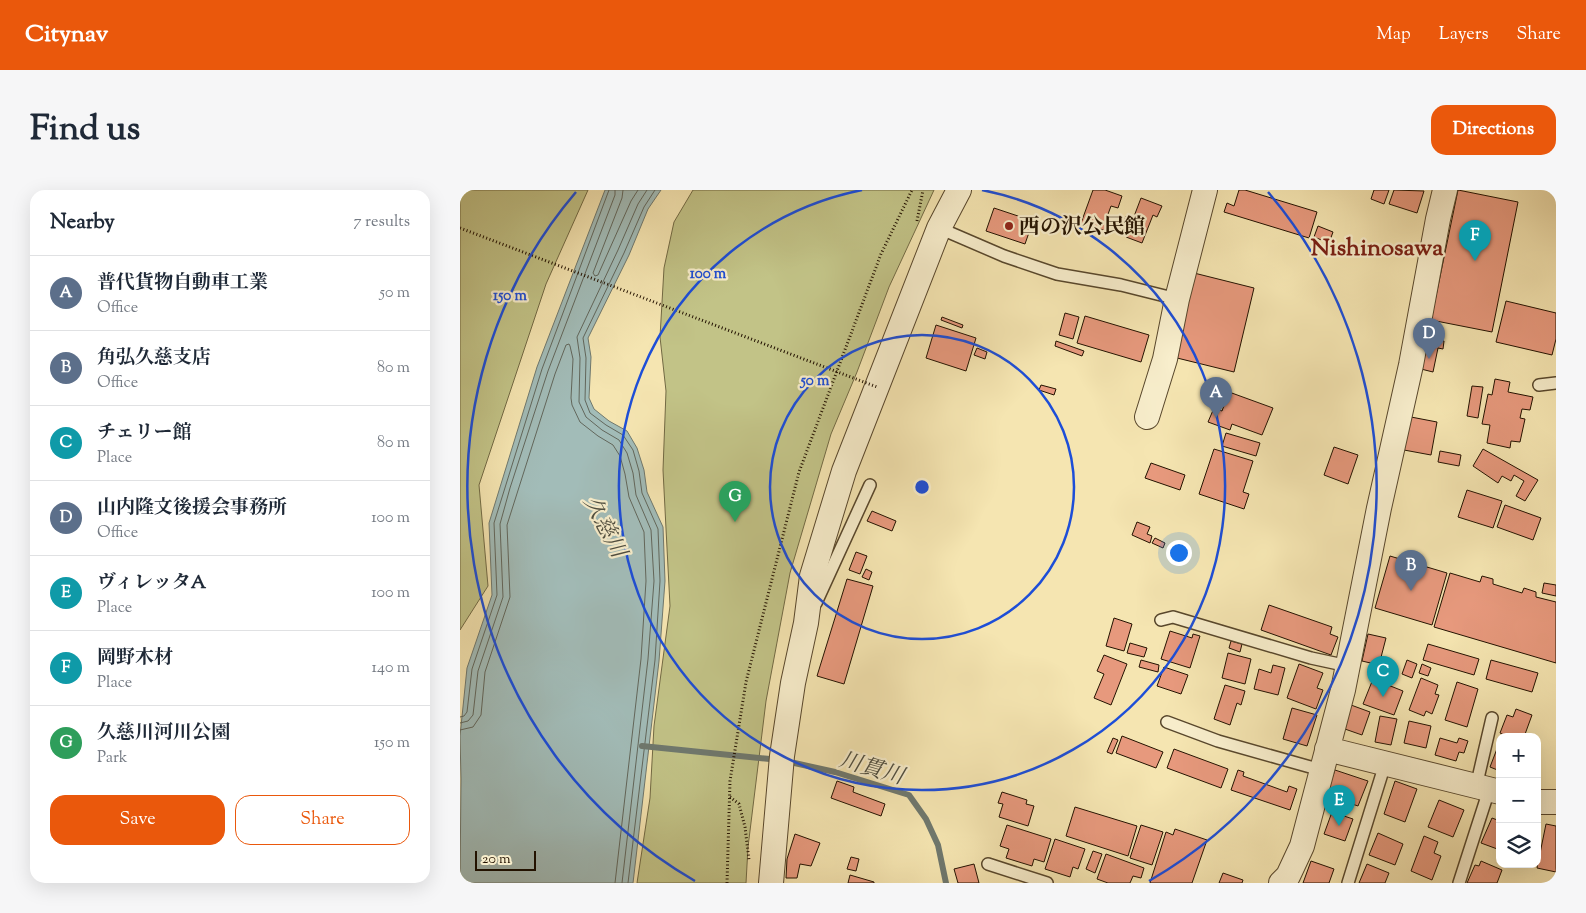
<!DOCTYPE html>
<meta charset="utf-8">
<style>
:root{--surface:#fff;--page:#f6f6f7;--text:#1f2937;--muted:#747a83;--line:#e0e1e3;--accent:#ea580c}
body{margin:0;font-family:"Sorts Mill Goudy","Noto Serif JP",serif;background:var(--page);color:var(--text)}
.controls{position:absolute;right:15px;bottom:15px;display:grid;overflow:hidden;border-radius:10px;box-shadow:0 5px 20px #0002}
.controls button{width:45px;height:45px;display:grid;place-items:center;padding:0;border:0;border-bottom:1px solid var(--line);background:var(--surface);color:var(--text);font:25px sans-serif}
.scale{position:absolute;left:15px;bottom:12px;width:61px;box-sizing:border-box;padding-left:5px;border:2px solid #231200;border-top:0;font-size:14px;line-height:18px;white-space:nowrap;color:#231200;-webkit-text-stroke:4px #f8eecc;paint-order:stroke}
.you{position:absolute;left:718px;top:362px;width:18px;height:18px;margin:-12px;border:4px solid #fff;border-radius:50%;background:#1a73e8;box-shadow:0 0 0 8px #1a73e833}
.badge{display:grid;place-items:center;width:32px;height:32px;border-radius:50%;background:var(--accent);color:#fff;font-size:16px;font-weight:700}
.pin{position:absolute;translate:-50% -41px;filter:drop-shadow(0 1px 2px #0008)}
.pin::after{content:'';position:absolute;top:26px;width:18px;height:15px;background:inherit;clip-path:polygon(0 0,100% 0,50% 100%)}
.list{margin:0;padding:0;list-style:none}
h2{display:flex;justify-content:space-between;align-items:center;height:65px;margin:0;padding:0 20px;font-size:21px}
h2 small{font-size:16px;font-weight:400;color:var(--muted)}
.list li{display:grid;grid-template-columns:32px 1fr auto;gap:15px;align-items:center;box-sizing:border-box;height:75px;padding:0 20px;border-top:1px solid var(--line)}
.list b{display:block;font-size:19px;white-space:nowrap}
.list p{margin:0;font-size:16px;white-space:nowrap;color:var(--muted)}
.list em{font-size:16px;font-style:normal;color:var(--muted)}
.actions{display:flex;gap:10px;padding:15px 20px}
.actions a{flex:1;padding:11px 0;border:1px solid var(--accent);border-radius:15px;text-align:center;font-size:18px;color:var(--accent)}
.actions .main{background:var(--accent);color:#fff}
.icon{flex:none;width:28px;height:28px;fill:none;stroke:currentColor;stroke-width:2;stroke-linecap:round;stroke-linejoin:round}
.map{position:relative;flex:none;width:1096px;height:693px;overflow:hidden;border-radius:15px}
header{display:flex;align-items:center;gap:30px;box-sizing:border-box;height:70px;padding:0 25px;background:var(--accent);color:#fff}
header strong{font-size:24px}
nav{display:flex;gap:28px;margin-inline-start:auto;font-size:18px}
.intro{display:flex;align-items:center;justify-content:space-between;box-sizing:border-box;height:120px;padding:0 30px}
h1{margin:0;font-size:35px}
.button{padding:12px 22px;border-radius:15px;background:var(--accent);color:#fff;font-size:18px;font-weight:700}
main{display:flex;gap:30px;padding:0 30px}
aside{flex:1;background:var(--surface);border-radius:15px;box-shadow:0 5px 20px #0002}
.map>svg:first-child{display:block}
.green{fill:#c2c387;stroke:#726a44}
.water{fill:#a2bcb8;stroke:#6f786e}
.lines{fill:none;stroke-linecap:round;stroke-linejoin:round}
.shore{stroke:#62675c;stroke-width:1}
.stream{stroke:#6f786e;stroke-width:6}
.building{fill:#e7997d;stroke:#231200}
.lane-casing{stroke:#58472c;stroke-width:14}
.street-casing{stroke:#58472c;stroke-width:26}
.path{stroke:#231200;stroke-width:3;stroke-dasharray:1 2.5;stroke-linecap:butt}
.lane{stroke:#f8eecc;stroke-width:11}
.street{stroke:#f8eecc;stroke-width:24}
.path-bridge{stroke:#231200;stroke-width:3;stroke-dasharray:1 2.5;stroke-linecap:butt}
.ring{fill:none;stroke:#1d4ed8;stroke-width:2.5}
.poi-dot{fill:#8f2418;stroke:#f8eecc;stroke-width:2}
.labels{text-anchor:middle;stroke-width:4.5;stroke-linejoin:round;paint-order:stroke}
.poi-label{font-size:21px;font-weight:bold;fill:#231200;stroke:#f8eecc;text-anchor:start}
.water-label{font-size:22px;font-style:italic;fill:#4f4e40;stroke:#f8eecc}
.quarter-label{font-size:24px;font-weight:bold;fill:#7a1f14;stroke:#f8eecc}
.centre{fill:#1d4ed8;stroke:#f8eecc;stroke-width:2.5}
.ring-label{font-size:15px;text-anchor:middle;font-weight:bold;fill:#1d4ed8;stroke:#f8eecc;stroke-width:4.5;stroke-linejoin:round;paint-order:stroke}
</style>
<header>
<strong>Citynav</strong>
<nav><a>Map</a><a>Layers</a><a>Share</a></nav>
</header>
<div class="intro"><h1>Find us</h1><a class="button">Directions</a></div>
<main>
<aside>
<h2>Nearby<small>7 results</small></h2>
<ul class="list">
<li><span class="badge" style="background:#5c6f8a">A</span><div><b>普代貨物自動車工業</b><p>Office</p></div><em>50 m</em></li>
<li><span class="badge" style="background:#5c6f8a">B</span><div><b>角弘久慈支店</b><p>Office</p></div><em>80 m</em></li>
<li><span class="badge" style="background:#0f9aa8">C</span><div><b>チェリー館</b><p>Place</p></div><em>80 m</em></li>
<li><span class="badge" style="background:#5c6f8a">D</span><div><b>山内隆文後援会事務所</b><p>Office</p></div><em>100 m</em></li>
<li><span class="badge" style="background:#0f9aa8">E</span><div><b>ヴィレッタA</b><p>Place</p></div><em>100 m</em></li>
<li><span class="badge" style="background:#0f9aa8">F</span><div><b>岡野木材</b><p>Place</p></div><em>140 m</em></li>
<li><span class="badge" style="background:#2e9e5b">G</span><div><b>久慈川河川公園</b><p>Park</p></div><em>150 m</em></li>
</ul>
<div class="actions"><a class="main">Save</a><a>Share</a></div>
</aside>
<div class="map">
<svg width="1096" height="693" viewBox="0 0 1096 693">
<rect width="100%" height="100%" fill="#f5e5b1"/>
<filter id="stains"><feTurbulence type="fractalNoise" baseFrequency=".004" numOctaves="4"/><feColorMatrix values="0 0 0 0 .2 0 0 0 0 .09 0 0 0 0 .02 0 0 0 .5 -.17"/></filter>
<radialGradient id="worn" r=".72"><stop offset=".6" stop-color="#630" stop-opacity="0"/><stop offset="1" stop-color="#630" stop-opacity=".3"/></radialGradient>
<!-- green -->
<path class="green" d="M0,0H128L86,94L19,295L28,396L0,440Z
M233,0H474L429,97L397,182L371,244L330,383L306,511L288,657L286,693H177L190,608L194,536L210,416L203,280L206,201L200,147L204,78L214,32Z"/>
<!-- water -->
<path class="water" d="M145,0H201L188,19L169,65L128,148L131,167L129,208L134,219L149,231L167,241L177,258L184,280L187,302L203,337L205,391L199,471L173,693H0L1,589L0,546L7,478L32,405L29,333L77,177Z"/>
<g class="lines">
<!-- shore -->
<path class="shore" d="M163,0L162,8L133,83L135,86L138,85L171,11L178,0
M0,527L4,526L7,522L12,479L37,405L34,333L82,179L149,0
M0,533L8,531L13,525L18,481L43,407L40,334L50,298L88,181L155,5V0
M0,540L13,537L21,525L25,482L50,407L47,335L95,184L106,155L109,154L110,156L113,169L111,208L112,215L120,232L138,246L153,255L160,266L165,284L169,307L184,342L186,391L181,469L155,693
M162,693L188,469L194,391L191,340L176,305L173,283L167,263L159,250L142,240L126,227L119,212L120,168L117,147L158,60L178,14L187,0
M168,693L195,470L200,391L198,339L182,303L179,281L173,260L163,245L146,235L130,223L125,210L126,168L123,148L164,63L184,17L195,0"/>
<!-- stream -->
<path class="stream" d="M182,556L310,569
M330,572L375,582L449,605L466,629L478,655L486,693"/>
</g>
<!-- building -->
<path class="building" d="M633,0H645L662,6L658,18L651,16L647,27L650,28L646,41L621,33Z
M779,0H785L857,22L849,48L764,22L767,13L774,16Z
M914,0H929L924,14L911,9Z
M934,0L964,1L957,23L929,14Z
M998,0L1058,12L1032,142L971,130Z
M681,8L702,16L697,27L693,25L682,53L666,47L667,44L660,41L666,26L673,29Z
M534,18L573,31L565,54L526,41Z
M858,36L873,42L869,53L854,47Z
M734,83L794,98L774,182L713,167Z
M1046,111L1096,123V149L1092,165L1036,152Z
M605,123L619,127L613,149L599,145Z
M625,126L689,145L681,172L617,153Z
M482,127L503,135L502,138L481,130Z
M476,135L516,148L506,181L466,168Z
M967,148L984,151L983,159L978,158L973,182L961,179Z
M596,151L624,161L622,166L595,156Z
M517,158L527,162L525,169L514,165Z
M1035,189L1050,192L1048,202L1073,207L1070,220L1062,219L1060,228L1065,229L1060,252L1051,251L1050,258L1027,253L1030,235L1022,234L1028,204L1032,205Z
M581,195L596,199L594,205L579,200Z
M1012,196L1023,197L1018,228L1007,226Z
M769,202L813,218L802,245L772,234L770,240L748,232L754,218L762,221Z
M951,227L977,232L971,265L944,260Z
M766,243L800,253L796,266L762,256Z
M874,257L898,265L888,294L864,285Z
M754,259L793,271L783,302L789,304L784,319L739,304Z
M1023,259L1078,290L1065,311L1056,306L1064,291L1054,285L1051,291L1042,286L1038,293L1013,276Z
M980,261L1001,265L999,276L978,272Z
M691,273L725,285L720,300L685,288Z
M1007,300L1042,311L1033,338L998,327Z
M1045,315L1081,328L1073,350L1037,337Z
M412,321L436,331L432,341L407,331Z
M677,332L690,337L687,344L692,346L690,353L672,345Z
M695,348L705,353L703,358L692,353Z
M396,362L407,366L400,384L389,380Z
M930,366L987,383L972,435L915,418Z
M406,379L412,382L409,390L402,387Z
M990,383L1020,392L1022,386L1033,389V394L1062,403L1064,398L1076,402V407L1096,412V473L974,437Z
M387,389L413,396L384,494L357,486Z
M1084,393L1096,395V406L1082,403Z
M809,415L872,437L870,444L878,447L871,465L801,440Z
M654,428L672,434L664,461L646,456Z
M710,441L732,448L733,444L740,446L730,478L701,469Z
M908,444L926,448L919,475L902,471Z
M771,451L782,454L780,462L769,458Z
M670,453L687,458L684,467L667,463Z
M968,454L1019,469L1014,485L963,470Z
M768,463L791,469L785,494L762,488Z
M644,465L667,474L651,515L634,508L644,484L637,481Z
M681,470L699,475L698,482L679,477Z
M947,470L957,474L952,488L942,484Z
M1031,470L1078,483L1072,502L1026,489Z
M839,474L863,483L857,498L863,500L856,519L827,508Z
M962,474L971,478L968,486L959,483Z
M813,475L825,478L818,505L794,499L799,479L811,483Z
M704,477L728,485L721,504L697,496Z
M961,488L978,495L975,504L979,505L972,524L966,521L964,526L949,520Z
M913,489L943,501L934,525L903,514Z
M997,492L1018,499L1007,537L985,530Z
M765,495L785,501L781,515L777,513L770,535L754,529Z
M891,515L910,522L902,545L882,538Z
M832,518L857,525L847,556L823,549Z
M1056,519L1072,525L1064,547H1049L1040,543L1047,525L1053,527Z
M920,526L937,529L931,555L915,552Z
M949,531L971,536L966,558L944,553Z
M662,546L703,562L696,578L656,563Z
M653,548L658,550L652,564L647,562Z
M980,548L997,553L999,548L1008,551L1004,563L999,562L996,571L975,565Z
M1040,551V581L1030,577Z
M714,559L768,579L761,598L707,578Z
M778,580L784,582L783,586L827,602L829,596L837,599L830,620L771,600Z
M875,580L908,591L898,616L866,605Z
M377,591L394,597L393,602L425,614L421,626L371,608Z
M935,591L957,599L945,632L924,624Z
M542,602L567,610L566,614L574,616L568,636L539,627L543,614L538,613Z
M979,610L1004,620L993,647L968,637Z
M615,617L677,636L668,666L606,646Z
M872,622L893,629L885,651L864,644Z
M1032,628L1040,631V660L1021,653Z
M1086,634L1096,636V682L1077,678Z
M547,635L591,649L584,672L574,669L572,676L546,668L549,659L540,656Z
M681,635L703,642L692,675L670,668Z
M715,639L747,650L732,693H690L706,642L713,645Z
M918,643L943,654L935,675L909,665Z
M335,644L360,653L351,676L340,674L337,688H326L327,669Z
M964,646L978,652L974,663L981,666L972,690L951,681Z
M595,649L625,659L618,679L613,677L610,687L585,679Z
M633,661L642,664L635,683L626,679Z
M646,664L684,678L681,688L673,686L670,693H648L637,689Z
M391,667L399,669L396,681L387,679Z
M851,671L874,679L869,693H843Z
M1021,671L1042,680L1037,693H1007L1015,675L1019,676Z
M514,674L519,693H498L494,679Z
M907,674L929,683L925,693H899Z
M763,683L783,690L782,693H759Z
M390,685L414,692V693H388Z"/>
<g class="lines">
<!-- lane casing -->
<g class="lane-casing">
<path id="lane" d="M479,38L544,66L597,84L661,95L717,109
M1079,195L1096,193
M356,413L410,295
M701,430L713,427L851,468L888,476
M707,532L758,551L861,580
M1016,597L1032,528
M528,674L587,693
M888,693L925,574
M999,693L1029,600"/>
</g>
<!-- street casing -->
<g class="street-casing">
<path id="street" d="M687,227L705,169L717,109L745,0
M867,559L1040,602
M1077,612H1096
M311,693L322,566L333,493L346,433L352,386L384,281L479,38L499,0
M821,693L828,686L842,656L883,500L919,318L951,175L978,29L985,0"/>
</g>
<!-- path -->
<path class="path" d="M457,31L463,0
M270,607L279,614L285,637L289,670
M267,693L270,591L286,492L339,282L421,64L452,0"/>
<!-- lane -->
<use href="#lane" class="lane"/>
<!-- street -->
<use href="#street" class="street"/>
<!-- path-bridge -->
<path class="path-bridge" d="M0,38L417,197"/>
</g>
<!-- distance rings -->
<g class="ring">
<circle cx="462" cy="297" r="152"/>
<path d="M522 0A303 303 0 1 1 402 0"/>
<path d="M235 691A455 455 0 0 1 116 2M808 2A455 455 0 0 1 689 691"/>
</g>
<!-- markers -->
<circle class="poi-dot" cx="549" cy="36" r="5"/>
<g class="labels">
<!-- poi labels -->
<g class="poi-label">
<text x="559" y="43">西の沢公民館</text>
</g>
<!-- water labels -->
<g class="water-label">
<text transform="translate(146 336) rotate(62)" y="8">久慈川</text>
<text transform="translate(412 577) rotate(16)" y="8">川貫川</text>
</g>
<!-- quarter labels -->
<g class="quarter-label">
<text x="917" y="65">Nishinosawa</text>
</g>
</g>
<circle cx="462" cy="297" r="8" class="centre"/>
<g class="ring-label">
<text x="248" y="88">100 m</text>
<text x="50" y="110">150 m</text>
<text x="355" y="195">50 m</text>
</g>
<rect width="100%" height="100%" filter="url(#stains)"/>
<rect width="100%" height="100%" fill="url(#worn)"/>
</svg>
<div class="controls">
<button>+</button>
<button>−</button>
<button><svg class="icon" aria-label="layers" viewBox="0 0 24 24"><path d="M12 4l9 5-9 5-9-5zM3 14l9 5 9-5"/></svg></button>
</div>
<div class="scale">20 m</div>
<div class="you"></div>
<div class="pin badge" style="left:756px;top:228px;background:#5c6f8a">A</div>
<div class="pin badge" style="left:951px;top:401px;background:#5c6f8a">B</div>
<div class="pin badge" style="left:923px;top:507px;background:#0f9aa8">C</div>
<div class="pin badge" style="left:969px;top:169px;background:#5c6f8a">D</div>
<div class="pin badge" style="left:879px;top:636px;background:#0f9aa8">E</div>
<div class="pin badge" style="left:1015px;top:71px;background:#0f9aa8">F</div>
<div class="pin badge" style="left:275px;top:332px;background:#2e9e5b">G</div>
</div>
</main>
